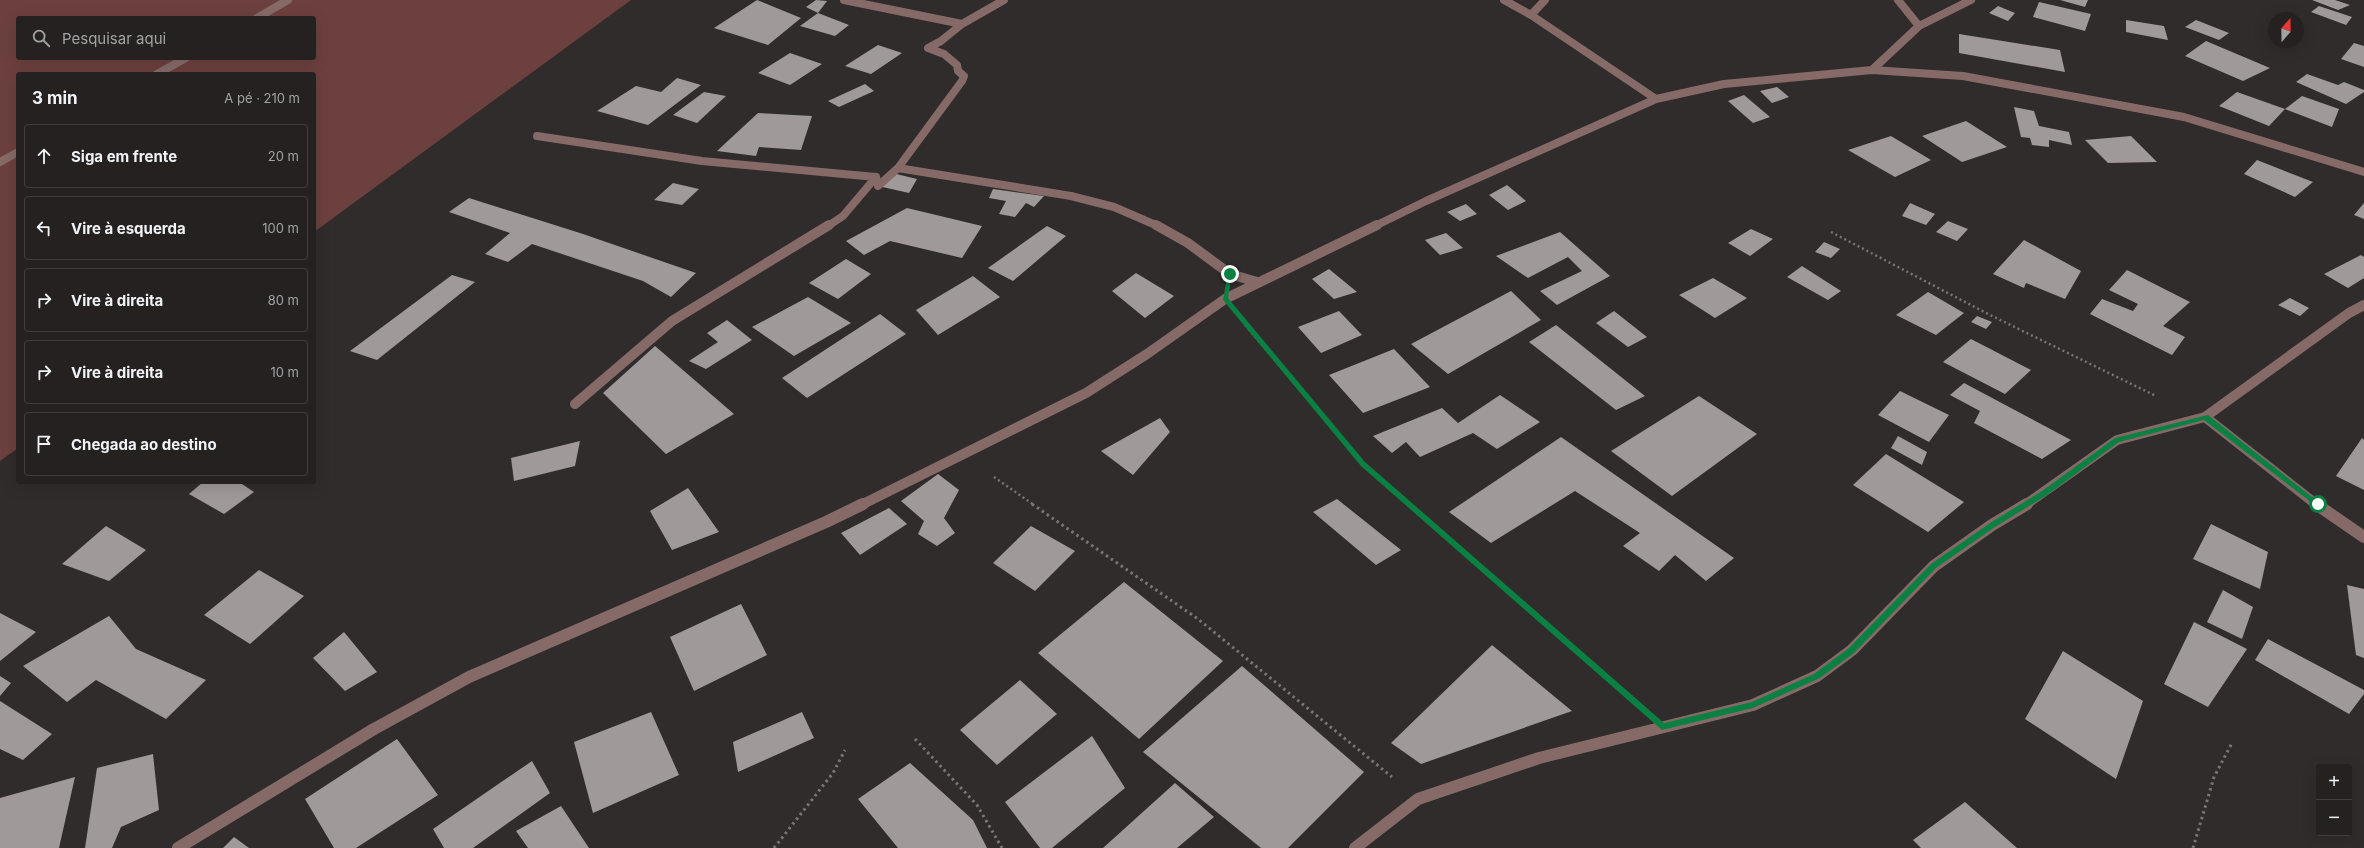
<!DOCTYPE html>
<html lang="pt">
<meta charset="utf-8">
<style>
:root{--surface:#242120;--page:#2c2929;--text:#f1f3f6;--muted:#a3a3a5;--line:#413e3e}
body{margin:0;font-family:Inter,sans-serif;background:var(--page);color:var(--text)}
.controls{position:absolute;right:12px;bottom:12px;display:grid;overflow:hidden;border-radius:4px;box-shadow:0 4px 16px #0002}
.controls button{width:36px;height:36px;display:grid;place-items:center;padding:0;border:0;border-bottom:1px solid var(--line);background:var(--surface);color:var(--text);font:20px sans-serif}
.compass{position:absolute;left:2268px;top:12px;width:36px;height:36px;border-radius:50%;background:var(--surface);box-shadow:0 4px 16px #0002;rotate:20deg}
.stop{position:absolute;width:12px;height:12px;margin:-9px;border:3px solid #0b8043;border-radius:50%;background:#fff}
.stop.end{background:#0b8043;border-color:#fff;box-shadow:0 1px 4px #0008}
.list{margin:0;padding:0;list-style:none}
h2{display:flex;justify-content:space-between;align-items:center;height:52px;margin:0;padding:0 16px;font-size:17px}
h2 small{font-size:13px;font-weight:400;color:var(--muted)}
.list li{display:grid;grid-template-columns:26px 1fr auto;gap:12px;align-items:center;box-sizing:border-box;height:64px;margin:0 8px 8px;padding:0 8px;border:1px solid var(--line);border-radius:4px}
.list b{display:block;font-size:15px;white-space:nowrap}
.list em{font-size:13px;font-style:normal;color:var(--muted)}
.icon{flex:none;width:22px;height:22px;fill:none;stroke:currentColor;stroke-width:2;stroke-linecap:round;stroke-linejoin:round}
.map{position:relative;flex:none;width:2364px;height:848px;overflow:hidden}
.search{position:absolute;background:var(--surface);box-shadow:0 4px 16px #0002;left:16px;top:16px;width:300px;height:44px;display:flex;align-items:center;gap:10px;box-sizing:border-box;padding:0 14px;border-radius:4px;color:var(--muted);font-size:15px}
.panel{position:absolute;background:var(--surface);box-shadow:0 4px 16px #0002;left:16px;top:72px;width:300px;height:412px;border-radius:4px}
.map>svg:first-child{display:block}
.green{fill:#6c403e;fill-rule:evenodd}
.building{fill:#9f9999}
.lines{fill:none;stroke-linecap:round;stroke-linejoin:round}
.path-far1{stroke:#797575;stroke-width:2.5;stroke-dasharray:2 3;stroke-linecap:butt}
.path{stroke:#797575;stroke-width:3;stroke-dasharray:2.5 3.5;stroke-linecap:butt}
.minor-far2{stroke:#856a68;stroke-width:8}
.minor-far1{stroke:#856a68;stroke-width:10}
.minor{stroke:#856a68;stroke-width:12}
.route{fill:#0b8043}
</style>
<div class="map">
<svg width="2364" height="848" viewBox="0 0 2364 848">
<rect width="100%" height="100%" fill="#302c2b"/>
<!-- green -->
<path class="green" d="M0,0H631L314,232V74H18V448L0,461ZM18,18H314V58H18Z"/>
<!-- building -->
<path class="building" d="M757,0L801,18L768,45L714,28Z
M816,0L827,1L818,13L806,7Z
M2060,0H2088L2085,7Z
M2312,0H2335L2350,5L2338,10Z
M2039,2L2091,14L2085,31L2033,17Z
M1998,6L2015,13L2008,21L1989,13Z
M2319,6L2352,17L2346,25L2311,12Z
M818,13L849,25L835,36L800,26Z
M2126,20L2164,26L2168,40L2126,32Z
M2196,20L2229,33L2219,40L2185,27Z
M1959,34L2060,50L2065,72L1959,53Z
M2206,41L2270,68L2243,81L2185,56Z
M2354,43L2364,46V67L2341,59Z
M878,45L902,53L871,74L845,66Z
M790,53L822,64L790,85L758,73Z
M2307,74L2338,85L2344,82L2364,90V92L2346,104L2296,82Z
M677,78L701,85L648,125L597,111L636,86L661,92Z
M865,84L874,91L839,107L828,101Z
M1777,87L1789,97L1772,103L1760,91Z
M704,92L726,96L697,123L673,115Z
M2237,92L2285,109L2269,126L2219,106Z
M1744,95L1770,117L1753,123L1728,101Z
M2302,96L2339,109L2332,127L2285,109Z
M2014,107L2034,111L2039,126L2069,132L2072,145L2049,140V147L2032,145L2030,138L2021,137Z
M758,113L812,116L801,150L759,147L756,156L717,151Z
M1966,121L2007,147L1962,162L1922,136Z
M1891,136L1931,160L1895,177L1848,150Z
M2131,136L2157,162L2108,163L2085,140Z
M2257,160L2313,182L2295,197L2244,174Z
M892,173L917,179L909,193L878,186Z
M673,183L699,189L682,205L654,200Z
M1507,185L1526,201L1508,210L1489,195Z
M993,189L1044,196L1034,207L1026,203L1015,217L999,214L1006,201L989,198Z
M469,198L583,234L696,273L671,297L643,281L532,244L508,262L485,254L510,233L449,212Z
M1910,203L1935,214L1926,225L1902,216Z
M2364,203V219L2354,215Z
M1466,204L1477,214L1460,221L1447,212Z
M907,208L982,226L962,258L890,241L864,255L846,241Z
M1948,221L1968,229L1957,241L1936,232Z
M1047,226L1066,236L1013,281L988,268Z
M1751,229L1773,239L1750,256L1728,243Z
M1560,232L1610,276L1557,305L1540,291L1582,271L1568,257L1528,278L1496,256Z
M1446,233L1463,248L1440,255L1425,240Z
M2024,240L2081,271L2065,299L2026,283L2024,288L1993,274Z
M1824,242L1840,249L1831,258L1815,252Z
M2361,255L2364,257V278L2348,288L2324,274Z
M846,259L871,274L838,299L809,283Z
M1802,266L1841,291L1828,300L1787,277Z
M1329,269L1357,292L1334,299L1312,279Z
M2127,270L2190,302L2163,326L2185,337L2172,355L2090,314L2102,299L2133,311L2138,304L2109,290Z
M1136,273L1174,296L1145,318L1112,291Z
M452,275L475,282L377,360L350,351Z
M973,276L1000,297L938,335L916,310Z
M1713,278L1747,298L1715,318L1679,295Z
M1511,291L1541,320L1448,374L1411,344Z
M1928,292L1964,313L1936,335L1896,315Z
M808,297L851,323L794,356L752,327Z
M2290,298L2309,308L2300,316L2278,305Z
M1339,311L1362,335L1321,353L1298,327Z
M1614,311L1647,337L1628,347L1596,323Z
M880,314L906,334L807,398L782,378Z
M1977,316L1992,322L1986,329L1971,322Z
M727,320L752,340L706,369L689,361L718,342L707,333Z
M1556,325L1645,396L1616,410L1529,342Z
M1971,339L2031,370L2005,394L1943,362Z
M655,346L734,414L666,454L603,393Z
M1394,349L1430,387L1363,413L1329,375Z
M1964,383L2071,440L2042,459L1974,423L1980,411L1950,395Z
M1900,391L1949,415L1929,442L1878,415Z
M1500,395L1540,422L1497,449L1473,433L1420,457L1406,442L1392,453L1373,436L1442,408L1458,423Z
M1699,396L1757,434L1672,496L1611,451Z
M1160,418L1170,432L1133,475L1101,451Z
M1898,436L1927,452L1922,465L1891,448Z
M1561,437L1734,558L1706,581L1675,555L1659,571L1623,546L1640,533L1575,491L1491,543L1449,512Z
M2362,438L2364,440V490L2336,476Z
M580,441L575,466L514,481L511,458Z
M1886,454L1964,502L1928,532L1853,485Z
M938,474L959,490L944,518L955,533L937,546L918,534L924,521L901,501Z
M203,482H239L254,492L224,514L189,494Z
M688,488L719,532L672,550L650,511Z
M1337,499L1401,550L1376,565L1313,512Z
M889,508L907,524L860,555L841,533Z
M2211,524L2268,552L2260,589L2193,559Z
M106,526L146,550L109,581L62,564Z
M1031,526L1075,551L1035,591L993,563Z
M259,570L304,596L250,644L204,615Z
M1124,582L1223,661L1139,739L1038,653Z
M2347,585L2364,589V658L2356,655Z
M2223,590L2253,607L2242,639L2207,622Z
M741,604L767,655L694,691L670,637Z
M0,613L36,632L0,661Z
M109,616L136,649L206,680L166,719L96,680L67,702L23,666Z
M2194,622L2247,649L2208,707L2164,684Z
M344,632L377,672L345,691L313,658Z
M2268,639L2364,690V694L2349,714L2255,660Z
M1492,645L1572,711L1421,764L1391,743Z
M2063,651L2143,701L2116,779L2025,719Z
M1242,666L1364,772L1288,848H1261L1143,752Z
M0,676L11,683L0,696Z
M1020,680L1057,714L997,765L960,730Z
M0,701L52,734L23,760L0,749Z
M651,712L679,775L593,813L574,742Z
M802,712L814,738L738,772L733,742Z
M1092,736L1125,788L1052,848H1040L1005,802Z
M397,739L438,795L356,848H334L305,799Z
M153,754L159,810L121,827L112,848H85L97,768Z
M532,761L550,793L473,848H444L433,829Z
M910,763L973,820L987,848H898L858,799Z
M75,777L59,848H0V798Z
M1175,783L1214,817L1177,848H1103Z
M1965,802L2017,848H1921L1913,840Z
M561,806L589,848H528L516,831Z
M234,837L249,848H223Z"/>
<g class="lines">
<!-- path-far1 -->
<path class="path-far1" d="M1831,232L1990,315L2156,396
M1245,325L1363,464L1409,505
M994,477L1034,505"/>
<!-- path -->
<path class="path" d="M1032,504L1198,619L1392,777
M1408,504L1631,699
M915,739L977,805L1002,848
M774,848L833,773L845,750
M2193,848L2214,777L2232,743"/>
<!-- minor-far2 -->
<path class="minor-far2" d="M844,0L962,24
M1504,0L1531,15L1656,99
M1898,0L1919,26
M1531,15L1545,0
M257,18L288,0
M1872,70L1919,26L1971,0
M157,74L186,58
M537,136L702,161L876,177
M0,162L18,152
M898,168L1071,196L1114,207L1158,226
M876,177L878,186L898,168L962,81L964,76L958,71L957,65L944,54L928,48L941,41L962,24L1004,0
M828,226L843,216L876,177
M1375,226L1426,201L1656,99L1724,84L1872,70L1963,76L2184,117L2364,172"/>
<!-- minor-far1 -->
<path class="minor-far1" d="M1156,225L1188,243L1230,274L1257,282
M575,404L672,321L829,225
M2205,417L2317,505
M861,505L1086,393L1147,354L1225,299L1377,225
M2025,505L2117,440L2205,417L2349,313L2364,305"/>
<!-- minor -->
<path class="minor" d="M2316,504L2364,537
M178,848L374,729L469,677L826,522L863,504
M1355,848L1418,799L1539,758L1753,705L1817,676L1852,650L1934,566L1992,525L2027,504"/>
</g>
<!-- route -->
<path class="route" d="M1228,272L1232,274L1228,298L1365,462L1664,723L1752,702L1814,674L1849,648L1931,564L1990,523L2042,491L2115,438L2208,415L2321,504L2316,506L2204,420L2119,442L2047,495L1995,527L1936,568L1854,653L1820,678L1753,708L1662,730L1361,466L1223,300Z"/>
</svg>
<div class="controls">
<button>+</button>
<button>−</button>
</div>
<svg class="compass" viewBox="-18 -18 36 36"><path d="M0-13l5 13h-10z" fill="#e53935"/><path d="M0 13l5-13h-10z" fill="#a3a3a5"/></svg>
<div class="stop" style="left:2318px;top:504px"></div>
<div class="stop end" style="left:1230px;top:274px"></div>
<div class="search"><svg class="icon" aria-label="search" viewBox="0 0 24 24"><circle cx="10" cy="10" r="6"/><path d="M15 15l6 6"/></svg>Pesquisar aqui</div>
<section class="panel">
<h2>3 min<small>A pé · 210 m</small></h2>
<ul class="list">
<li><svg class="icon" aria-label="ahead" viewBox="0 0 24 24"><path d="M12 20V5M6 11l6-6 6 6"/></svg><div><b>Siga em frente</b></div><em>20 m</em></li>
<li><svg class="icon" aria-label="left" viewBox="0 0 24 24"><path d="M17 20v-9H6M10 6l-5 5 5 5"/></svg><div><b>Vire à esquerda</b></div><em>100 m</em></li>
<li><svg class="icon" aria-label="right" viewBox="0 0 24 24"><path d="M7 20v-9h11M14 6l5 5-5 5"/></svg><div><b>Vire à direita</b></div><em>80 m</em></li>
<li><svg class="icon" aria-label="right" viewBox="0 0 24 24"><path d="M7 20v-9h11M14 6l5 5-5 5"/></svg><div><b>Vire à direita</b></div><em>10 m</em></li>
<li><svg class="icon" aria-label="arrive" viewBox="0 0 24 24"><path d="M6 21V4h12l-3 4 3 4H6"/></svg><div><b>Chegada ao destino</b></div></li>
</ul>
</section>
</div>
